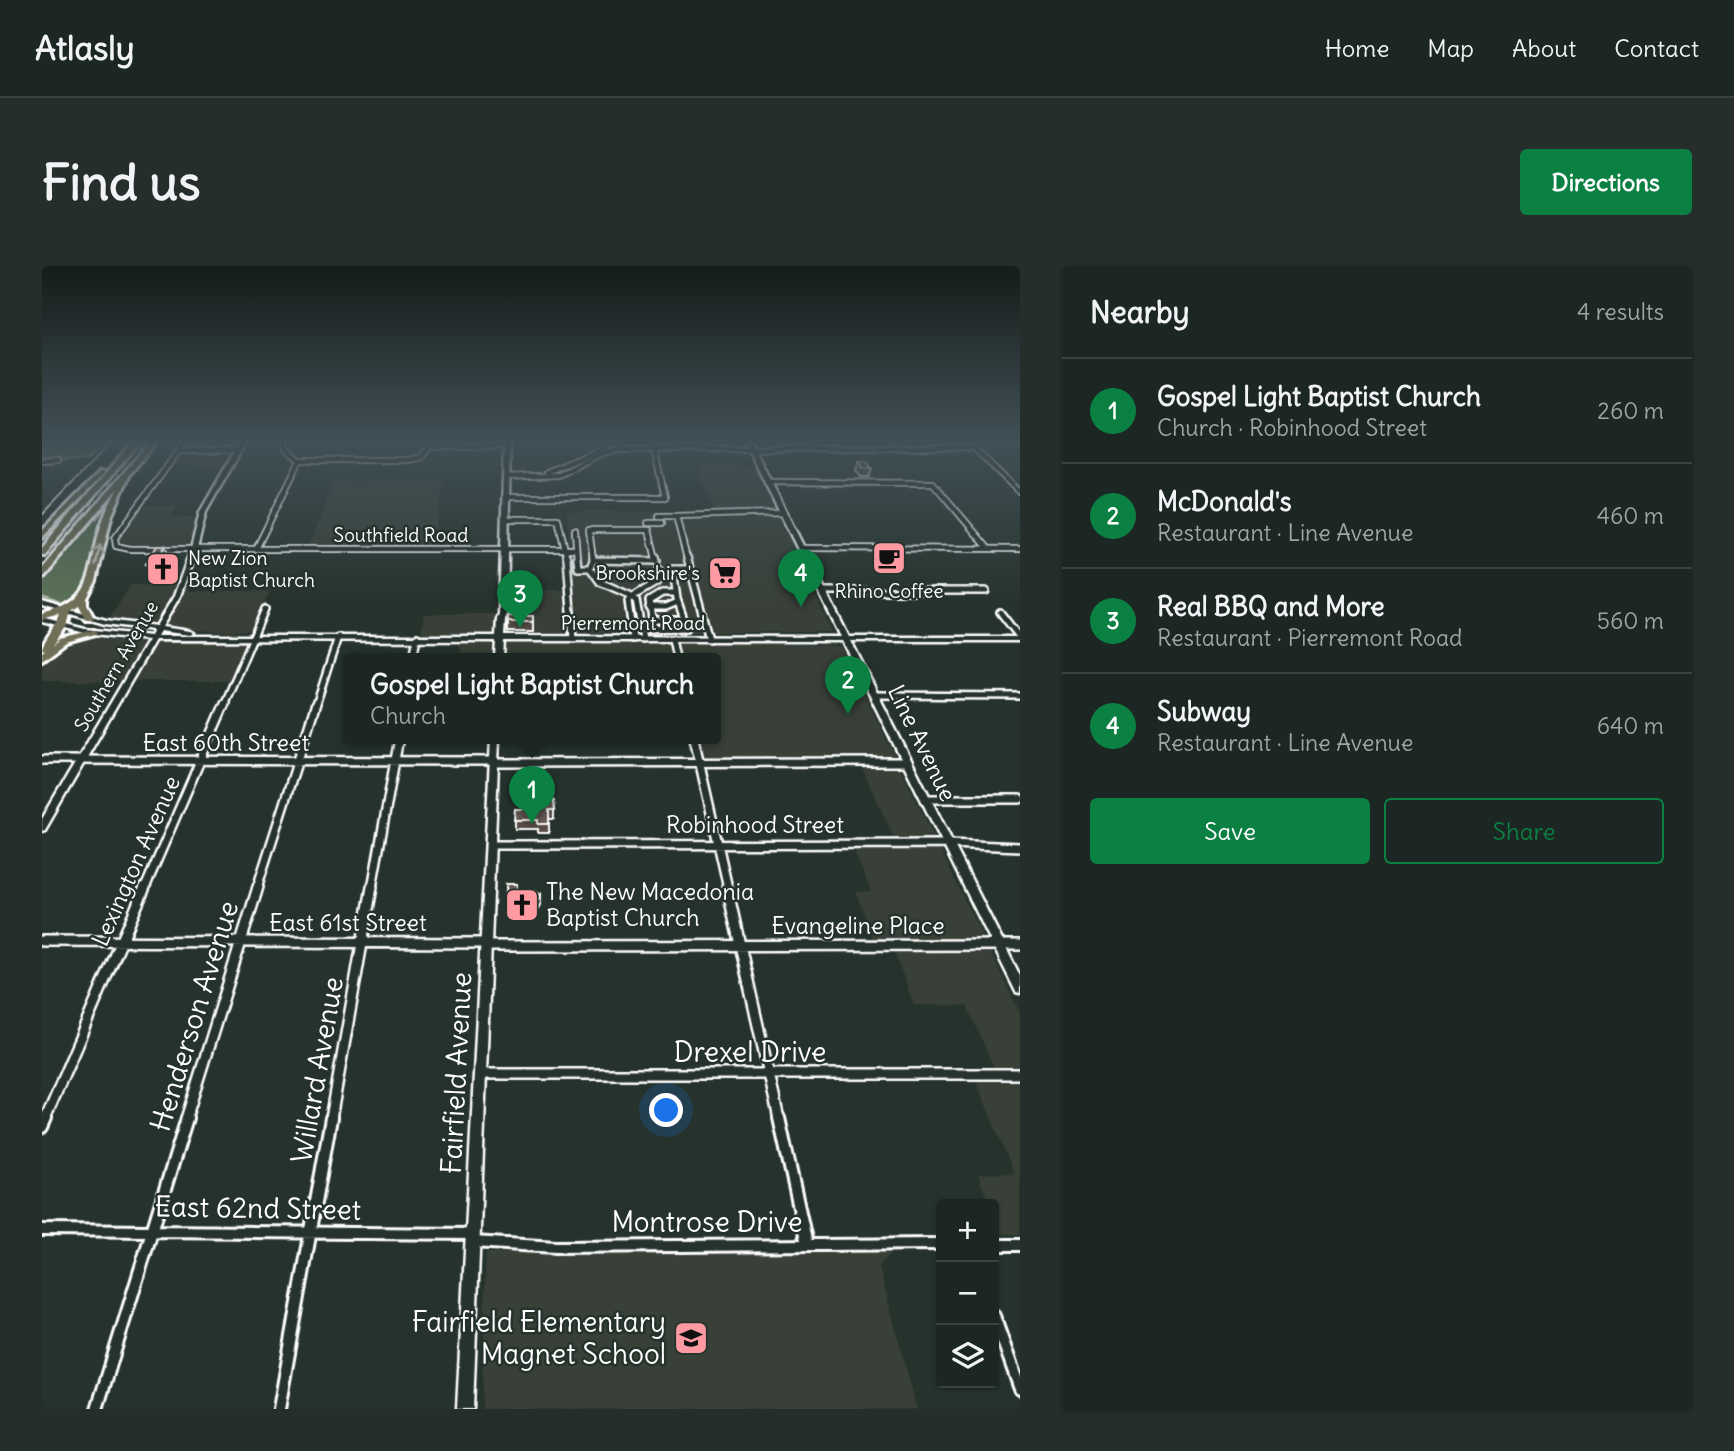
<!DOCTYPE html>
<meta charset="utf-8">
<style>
:root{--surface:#1c2622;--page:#252e2a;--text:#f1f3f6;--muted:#a0a5a5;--line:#3a4340;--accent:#0b8043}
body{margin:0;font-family:Delius,sans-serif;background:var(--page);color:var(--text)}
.controls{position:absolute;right:21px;bottom:21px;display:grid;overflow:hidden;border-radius:7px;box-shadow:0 2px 5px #0004}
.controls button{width:63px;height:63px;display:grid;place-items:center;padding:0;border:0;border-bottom:2px solid var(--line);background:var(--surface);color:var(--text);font:35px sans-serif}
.you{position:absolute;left:625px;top:845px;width:24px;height:24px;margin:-18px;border:5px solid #fff;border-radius:50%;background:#1a73e8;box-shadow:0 0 0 10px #1a73e833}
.badge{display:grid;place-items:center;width:46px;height:46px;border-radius:50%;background:var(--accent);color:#fff;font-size:23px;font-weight:700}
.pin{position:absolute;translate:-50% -58px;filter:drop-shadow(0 2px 4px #0008)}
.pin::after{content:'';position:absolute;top:37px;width:24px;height:21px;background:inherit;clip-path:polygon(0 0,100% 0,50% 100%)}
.popup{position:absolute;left:301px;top:387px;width:378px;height:91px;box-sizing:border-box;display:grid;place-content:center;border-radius:7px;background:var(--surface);filter:drop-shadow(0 2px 5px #0005);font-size:23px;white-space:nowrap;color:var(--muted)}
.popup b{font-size:26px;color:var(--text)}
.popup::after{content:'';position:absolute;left:50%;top:100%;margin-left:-14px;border:14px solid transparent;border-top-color:var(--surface)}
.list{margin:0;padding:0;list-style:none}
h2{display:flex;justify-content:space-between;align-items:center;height:91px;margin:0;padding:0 28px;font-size:30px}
h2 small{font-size:23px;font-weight:400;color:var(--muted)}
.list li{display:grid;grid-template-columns:46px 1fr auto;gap:21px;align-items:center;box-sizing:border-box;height:105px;padding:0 28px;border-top:2px solid var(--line)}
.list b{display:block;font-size:26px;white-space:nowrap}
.list p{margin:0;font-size:23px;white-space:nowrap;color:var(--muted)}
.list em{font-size:23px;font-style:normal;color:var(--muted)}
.actions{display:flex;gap:14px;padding:21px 28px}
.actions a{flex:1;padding:16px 0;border:2px solid var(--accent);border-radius:7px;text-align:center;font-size:24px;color:var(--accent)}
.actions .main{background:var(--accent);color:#fff}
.icon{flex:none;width:38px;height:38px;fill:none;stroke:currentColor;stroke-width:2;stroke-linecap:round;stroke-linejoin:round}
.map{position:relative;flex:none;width:978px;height:1143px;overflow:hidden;border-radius:7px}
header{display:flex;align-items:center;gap:42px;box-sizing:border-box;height:98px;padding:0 35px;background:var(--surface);border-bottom:2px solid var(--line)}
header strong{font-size:33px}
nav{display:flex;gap:38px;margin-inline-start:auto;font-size:24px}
.intro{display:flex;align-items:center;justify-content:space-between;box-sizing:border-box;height:168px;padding:0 42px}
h1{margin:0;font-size:49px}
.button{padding:18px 32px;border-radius:7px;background:var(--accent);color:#fff;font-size:24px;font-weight:700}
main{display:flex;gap:42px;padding:0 42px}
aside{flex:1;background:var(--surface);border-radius:7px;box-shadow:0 2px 5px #0004}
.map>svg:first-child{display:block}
.built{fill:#393f38}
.green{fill:#5a7156;stroke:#acb8aa;stroke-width:2}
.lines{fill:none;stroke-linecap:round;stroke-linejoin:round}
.street-far4-casing{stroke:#fff;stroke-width:8}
.street-far3-casing{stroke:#fff;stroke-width:10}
.street-far2-casing{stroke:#fff;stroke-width:12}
.street-far1-casing{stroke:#fff;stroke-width:14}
.street-casing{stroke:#fff;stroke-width:16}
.secondary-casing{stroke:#fff;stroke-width:5}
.highway-casing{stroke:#fff;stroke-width:6}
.street-far4{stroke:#26332d;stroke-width:4.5}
.street-far3{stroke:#26332d;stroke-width:5}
.street-far2{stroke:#26332d;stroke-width:7}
.street-far1{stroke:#26332d;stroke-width:9}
.street{stroke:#26332d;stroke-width:10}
.secondary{fill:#26332d;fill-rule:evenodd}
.highway{fill:#706f59;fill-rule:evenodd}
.rail{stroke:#fff;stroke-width:2}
.wall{fill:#584d47;stroke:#fff;stroke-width:2}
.shaded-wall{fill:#473f3a;stroke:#fff;stroke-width:2}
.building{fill:#665a53;stroke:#fff;stroke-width:2}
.oneway{stroke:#bfbeb4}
.labels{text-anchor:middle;stroke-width:5;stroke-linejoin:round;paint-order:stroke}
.far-street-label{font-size:19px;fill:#fff;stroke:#26332d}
.far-poi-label{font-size:19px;fill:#fff;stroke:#26332d;text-anchor:start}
.street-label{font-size:23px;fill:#fff;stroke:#26332d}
.poi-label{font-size:23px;fill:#fff;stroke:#26332d;text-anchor:start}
.near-street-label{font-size:28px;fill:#fff;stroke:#26332d}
.near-poi-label{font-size:28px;fill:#fff;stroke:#26332d;text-anchor:end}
</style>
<header>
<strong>Atlasly</strong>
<nav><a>Home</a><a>Map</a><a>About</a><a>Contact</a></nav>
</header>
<div class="intro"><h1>Find us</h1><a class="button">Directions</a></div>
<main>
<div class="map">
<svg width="978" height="1143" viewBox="0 0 978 1143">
<rect width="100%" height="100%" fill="#26332d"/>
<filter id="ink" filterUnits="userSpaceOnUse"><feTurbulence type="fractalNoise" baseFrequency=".0143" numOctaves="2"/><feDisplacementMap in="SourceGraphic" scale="14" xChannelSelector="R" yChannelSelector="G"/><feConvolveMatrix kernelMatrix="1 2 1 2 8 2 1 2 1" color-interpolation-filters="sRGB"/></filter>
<g filter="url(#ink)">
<!-- built -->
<path class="built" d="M144,176H170L164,184L193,186L185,199H129Z
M656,200L715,201L790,366L379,367L382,348H466L467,324H530L525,245H672Z
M402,215L391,280L266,281L292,216Z
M100,239L136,240L129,251H156L147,279L85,281L76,277V272Z
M89,319H148L147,325H228L211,364L186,366L130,363L67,352Z
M42,370L95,376L213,375L197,415H0V396L26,374Z
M416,376L518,378L687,376L799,380L978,747V968H958L952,951V938H947L936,908L972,907L929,803L952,802L925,740L872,739L851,683H835L814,626H829L808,575H853L817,495H653L648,472H674V392H450V388H420Z
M850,984L837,1001L875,1143H440L444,987Z"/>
<!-- green -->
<path class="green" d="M0,176H64L46,194L0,195Z
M66,239L46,319L27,341L0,332V316Z"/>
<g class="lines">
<!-- street-far4 casing -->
<g class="street-far4-casing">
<path id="street-far4" d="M143,176L73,272L74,280L88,283H534
M137,185L197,184
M258,194H366L380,191L387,181L465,180
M0,195L16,194
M505,206L565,181
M464,211L517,209L560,187L575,184L922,181L932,182L978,227
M725,216L891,217L946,282
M463,231H623L612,183
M617,250H634
M463,253H516L525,293
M606,257H620
M533,264L535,293
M759,282L978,283
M214,283L258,194L244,183L243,176
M551,293L547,264H607L614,293
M645,293L634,250L741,247"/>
</g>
<!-- street-far3 casing -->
<g class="street-far3-casing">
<path id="street-far3" d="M525,291L531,373
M535,291L536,302H548L551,294
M551,291V294
M645,291L667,373
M551,294L615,295L614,291
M548,302L558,316L590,330
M780,325H944
M590,331L617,315V303
M607,341H624L636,336
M958,346L978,372
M610,354H641
M590,363L645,362L635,333L631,303H648
M612,363L607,335L620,327H634
M591,373L586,335L590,331L594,334L601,373
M630,373L634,392
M371,392L375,371
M833,429L978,430
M182,439L223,343
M274,439L296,371"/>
</g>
<!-- street-far2 casing -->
<g class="street-far2-casing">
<path id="street-far2" d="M652,472L686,622
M0,494L452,495
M452,497L866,496
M884,533H978
M448,579L907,578L978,581
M103,622L183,437
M215,622L274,437
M330,622L357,472"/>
</g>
<!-- street-far1 casing -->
<g class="street-far1-casing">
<path id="street-far1" d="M685,621L737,853
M0,675L444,677
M444,680L978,679
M438,808H978
M3,853L103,621
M144,853L216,621
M289,853L330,621"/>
</g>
<!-- street casing -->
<g class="street-casing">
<path id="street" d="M737,852L765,978
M0,861L4,852
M0,964L431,968
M431,976L514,981L899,978
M952,979H978
M952,1050L978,1123
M55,1143L145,852
M237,1143L289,852"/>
</g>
<!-- secondary casing -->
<g class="secondary-casing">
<path id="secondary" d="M198,176H204L164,246L155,283L138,330L120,361L148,365L152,367L148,369L118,365L115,370H454L455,353L457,349L462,176H468L465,349L463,353L462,370L799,371L703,176H709L807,371H978V375H809L978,710V727L974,726L801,375H462L461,392H453L454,375L113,374L3,564L0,565V553L106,374L43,367L0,356V352L43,363L108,370L111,364L63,358L0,340V336L64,354L114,360L132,330L149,283L158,246Z
M449,472H457L431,1143H415Z"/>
</g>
<!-- highway casing -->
<g class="highway-casing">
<path id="highway" d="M91,176H98L3,289H0V282Z
M108,176H114L88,208L69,251L54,315L45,332V339L52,352L50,354H44L37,340L29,345L25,360L11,378L18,372L52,364L57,367L24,376L0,394V386L3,384L0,383C2,372 15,361 19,349L0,354V348C51,336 46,311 57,267C61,251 68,237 76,222L3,310L0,311V303Z
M58,206L63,207L0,272V265Z"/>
</g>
<!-- street-far4 -->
<use href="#street-far4" class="street-far4"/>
<!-- street-far3 -->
<use href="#street-far3" class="street-far3"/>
<!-- street-far2 -->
<use href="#street-far2" class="street-far2"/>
<!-- street-far1 -->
<use href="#street-far1" class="street-far1"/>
<!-- street -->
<use href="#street" class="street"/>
<!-- secondary -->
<use href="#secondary" class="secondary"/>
<!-- highway -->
<use href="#highway" class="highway"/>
<!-- rail -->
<path class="rail" d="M0,249L70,176"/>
</g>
<!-- wall -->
<path class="wall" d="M817,195L830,203L827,211H819L814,204Z
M123,280L127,289H130L133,298L128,307H108L104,298Z
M847,283L859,290L857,296H848L844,289Z
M466,350H491V366H466Z
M512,535V553H507V567H496V563H473V543H488Z
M464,618L475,624L499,629V637L495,645L466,644Z"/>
<!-- shaded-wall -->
<path class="shaded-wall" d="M123,280L127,289H118Z
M130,289L133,298L128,307L124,298Z
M499,629V637L495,645V636Z"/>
<!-- building -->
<path class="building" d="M817,195H825L830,203H822Z
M115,280H123L118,289H130L124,298H104Z
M847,283H855L859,290H851Z
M466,350H491V356H466Z
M488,535H512L513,544H507V558H496V554H472L473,543H488Z
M464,618H475V624H491L499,629L495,636H465Z"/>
<!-- one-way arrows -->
<defs><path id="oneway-shaft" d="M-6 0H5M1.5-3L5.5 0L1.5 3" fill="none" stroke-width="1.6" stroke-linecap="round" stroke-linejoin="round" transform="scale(1.75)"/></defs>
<use class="oneway" href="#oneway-shaft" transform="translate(56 289) rotate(-77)"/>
</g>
<!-- sky -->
<linearGradient id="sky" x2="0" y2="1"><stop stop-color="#151c19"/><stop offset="0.52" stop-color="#415057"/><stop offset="1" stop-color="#415057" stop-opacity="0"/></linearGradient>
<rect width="978" height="336" fill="url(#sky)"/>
<!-- icons -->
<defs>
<g id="cafe-square" transform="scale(1.75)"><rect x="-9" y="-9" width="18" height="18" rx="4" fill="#ff9aa2" stroke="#26332d"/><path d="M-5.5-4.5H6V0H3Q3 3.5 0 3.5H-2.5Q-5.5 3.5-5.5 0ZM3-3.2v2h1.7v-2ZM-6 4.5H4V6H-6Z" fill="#111"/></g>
<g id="church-square" transform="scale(1.75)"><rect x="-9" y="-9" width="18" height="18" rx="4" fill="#ff9aa2" stroke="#26332d"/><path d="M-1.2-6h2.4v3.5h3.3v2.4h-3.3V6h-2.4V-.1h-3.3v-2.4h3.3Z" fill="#111"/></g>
<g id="supermarket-square" transform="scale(1.75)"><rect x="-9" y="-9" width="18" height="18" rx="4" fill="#ff9aa2" stroke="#26332d"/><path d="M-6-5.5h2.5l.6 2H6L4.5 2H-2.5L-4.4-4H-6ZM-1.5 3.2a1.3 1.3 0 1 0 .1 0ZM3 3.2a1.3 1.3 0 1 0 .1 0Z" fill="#111"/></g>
<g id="school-square" transform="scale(1.75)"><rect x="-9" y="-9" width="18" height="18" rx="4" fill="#ff9aa2" stroke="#26332d"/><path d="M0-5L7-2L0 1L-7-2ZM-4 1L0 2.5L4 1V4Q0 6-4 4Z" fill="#111"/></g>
</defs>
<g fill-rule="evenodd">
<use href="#cafe-square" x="847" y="292"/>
<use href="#church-square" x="121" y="303"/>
<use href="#supermarket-square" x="683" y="307"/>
<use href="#church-square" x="480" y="639"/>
<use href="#school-square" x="649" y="1072"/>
</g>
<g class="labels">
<!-- far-street labels -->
<g class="far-street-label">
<text x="359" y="276">Southfield Road</text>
<text x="591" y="364">Pierremont Road</text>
<text transform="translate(74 400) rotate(-60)" y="7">Southern Avenue</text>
</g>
<!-- far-poi labels -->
<g class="far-poi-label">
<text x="146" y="299">New Zion<tspan x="146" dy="22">Baptist Church</tspan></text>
<text x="658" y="314" text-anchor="end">Brookshire's</text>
<text x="847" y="332" text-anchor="middle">Rhino Coffee</text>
</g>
<!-- street labels -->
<g class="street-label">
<text x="184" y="485">East 60th Street</text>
<text transform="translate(880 477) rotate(64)" y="8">Line Avenue</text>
<text x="713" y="567">Robinhood Street</text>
<text transform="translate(94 595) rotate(-66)" y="8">Lexington Avenue</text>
<text x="306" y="665">East 61st Street</text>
<text x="816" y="668">Evangeline Place</text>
</g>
<!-- poi labels -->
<g class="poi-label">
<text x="504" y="634">The New Macedonia<tspan x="504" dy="26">Baptist Church</tspan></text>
</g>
<!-- near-street labels -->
<g class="near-street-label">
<text transform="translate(152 750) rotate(-73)" y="10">Henderson Avenue</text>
<text x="708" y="796">Drexel Drive</text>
<text transform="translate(275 804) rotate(-80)" y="10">Willard Avenue</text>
<text transform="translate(414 807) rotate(-87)" y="10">Fairfield Avenue</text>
<text transform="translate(216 942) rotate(1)" y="10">East 62nd Street</text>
<text x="665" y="966">Montrose Drive</text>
</g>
<!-- near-poi labels -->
<g class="near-poi-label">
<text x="624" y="1066">Fairfield Elementary<tspan x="624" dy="32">Magnet School</tspan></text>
</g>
</g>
</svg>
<div class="controls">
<button>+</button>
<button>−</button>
<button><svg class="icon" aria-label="layers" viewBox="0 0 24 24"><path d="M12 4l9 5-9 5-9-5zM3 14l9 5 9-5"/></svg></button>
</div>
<div class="you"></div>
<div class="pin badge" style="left:490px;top:558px">1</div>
<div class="popup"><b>Gospel Light Baptist Church</b>Church</div>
<div class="pin badge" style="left:806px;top:448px">2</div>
<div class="pin badge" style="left:478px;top:362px">3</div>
<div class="pin badge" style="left:759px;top:341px">4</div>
</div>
<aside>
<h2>Nearby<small>4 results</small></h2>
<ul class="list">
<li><span class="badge">1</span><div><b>Gospel Light Baptist Church</b><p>Church · Robinhood Street</p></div><em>260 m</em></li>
<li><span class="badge">2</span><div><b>McDonald's</b><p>Restaurant · Line Avenue</p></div><em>460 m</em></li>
<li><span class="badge">3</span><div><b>Real BBQ and More</b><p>Restaurant · Pierremont Road</p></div><em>560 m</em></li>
<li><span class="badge">4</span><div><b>Subway</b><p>Restaurant · Line Avenue</p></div><em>640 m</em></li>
</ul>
<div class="actions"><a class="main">Save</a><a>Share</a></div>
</aside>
</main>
